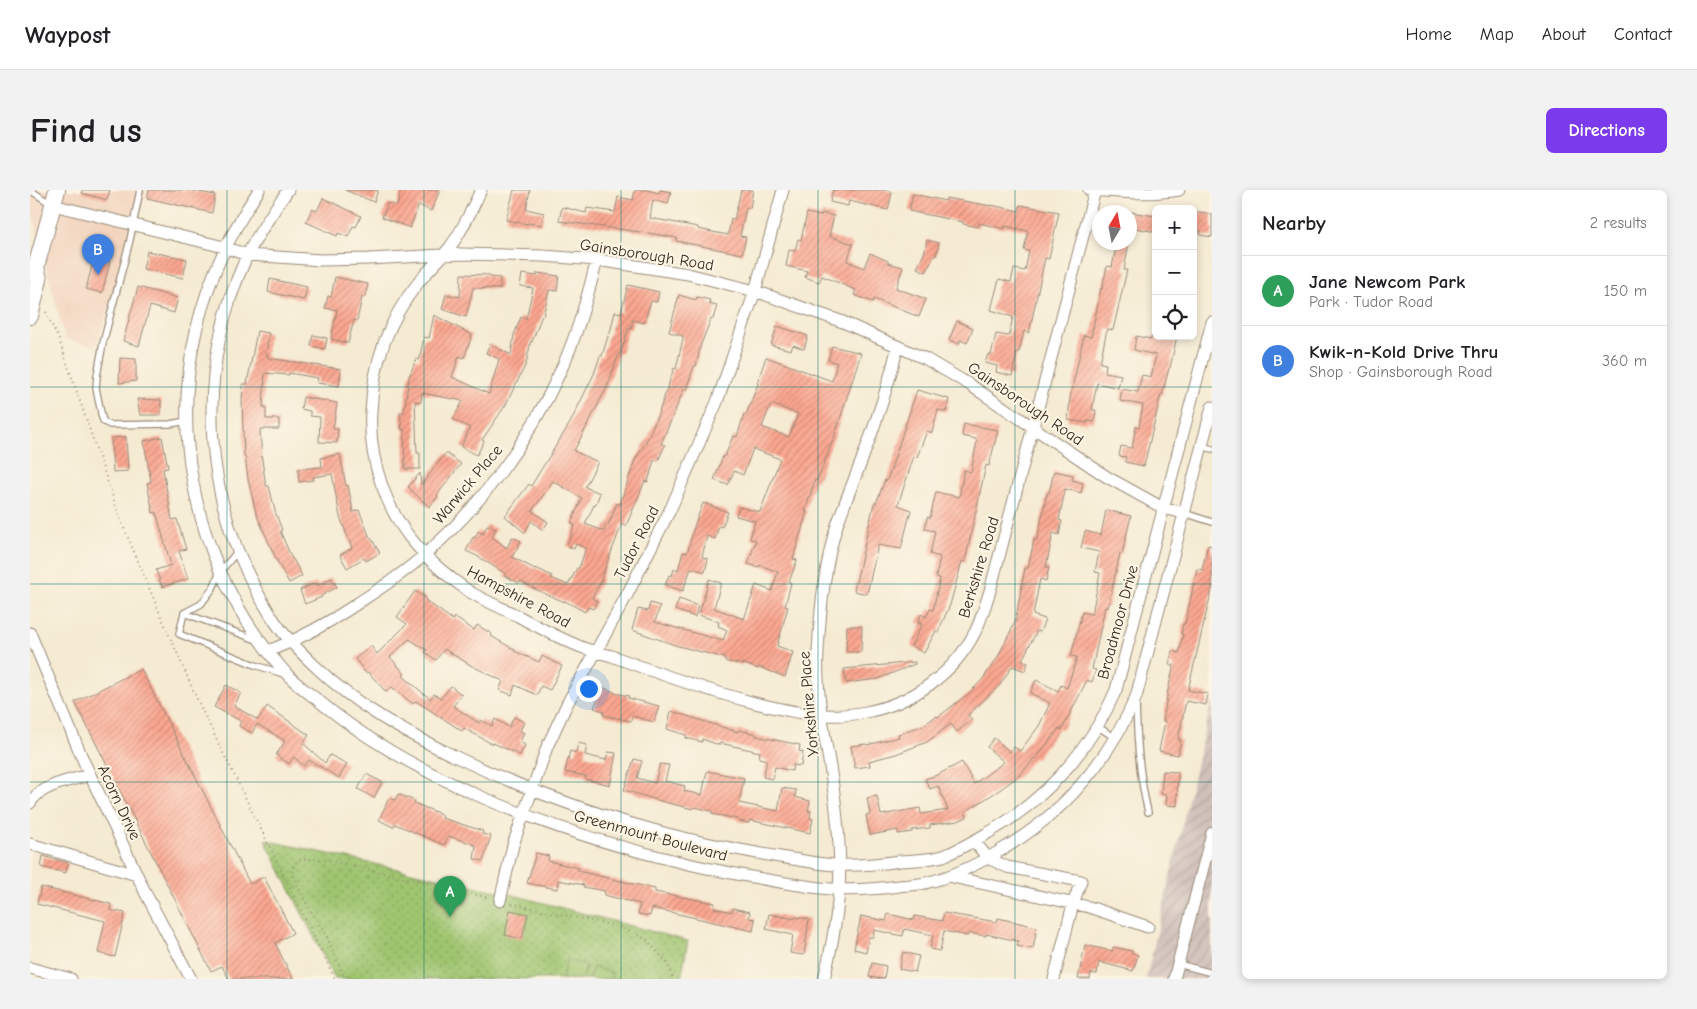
<!DOCTYPE html>
<meta charset="utf-8">
<style>
:root{--surface:#fff;--page:#f2f2f2;--text:#202124;--muted:#757577;--line:#e0e0e0;--accent:#7c3aed}
body{margin:0;font-family:"Comic Neue",sans-serif;background:var(--page);color:var(--text)}
.controls{position:absolute;right:15px;top:15px;display:grid;overflow:hidden;border-radius:8px;box-shadow:0 2px 8px #0003}
.controls button{width:45px;height:45px;display:grid;place-items:center;padding:0;border:0;border-bottom:1px solid var(--line);background:var(--surface);color:var(--text);font:25px sans-serif}
.compass{position:absolute;left:1062px;top:15px;width:45px;height:45px;border-radius:50%;background:var(--surface);box-shadow:0 2px 8px #0003;rotate:10deg}
.you{position:absolute;left:558px;top:498px;width:18px;height:18px;margin:-12px;border:4px solid #fff;border-radius:50%;background:#1a73e8;box-shadow:0 0 0 8px #1a73e833}
.badge{display:grid;place-items:center;width:32px;height:32px;border-radius:50%;background:var(--accent);color:#fff;font-size:16px;font-weight:700}
.pin{position:absolute;translate:-50% -41px;filter:drop-shadow(0 1px 2px #0008)}
.pin::after{content:'';position:absolute;top:26px;width:18px;height:15px;background:inherit;clip-path:polygon(0 0,100% 0,50% 100%)}
.list{margin:0;padding:0;list-style:none}
h2{display:flex;justify-content:space-between;align-items:center;height:65px;margin:0;padding:0 20px;font-size:21px}
h2 small{font-size:16px;font-weight:400;color:var(--muted)}
.list li{display:grid;grid-template-columns:32px 1fr auto;gap:15px;align-items:center;box-sizing:border-box;height:70px;padding:0 20px;border-top:1px solid var(--line)}
.list b{display:block;font-size:19px;white-space:nowrap}
.list p{margin:0;font-size:16px;white-space:nowrap;color:var(--muted)}
.list em{font-size:16px;font-style:normal;color:var(--muted)}
.icon{flex:none;width:28px;height:28px;fill:none;stroke:currentColor;stroke-width:2;stroke-linecap:round;stroke-linejoin:round}
.map{position:relative;flex:none;width:1182px;height:789px;overflow:hidden;border-radius:8px}
header{display:flex;align-items:center;gap:30px;box-sizing:border-box;height:70px;padding:0 25px;background:var(--surface);border-bottom:1px solid var(--line)}
header strong{font-size:24px}
nav{display:flex;gap:28px;margin-inline-start:auto;font-size:18px}
.intro{display:flex;align-items:center;justify-content:space-between;box-sizing:border-box;height:120px;padding:0 30px}
h1{margin:0;font-size:35px}
.button{padding:12px 22px;border-radius:8px;background:var(--accent);color:#fff;font-size:18px;font-weight:700}
main{display:flex;gap:30px;padding:0 30px}
aside{flex:1;background:var(--surface);border-radius:8px;box-shadow:0 2px 8px #0003}
.map>svg:first-child{display:block}
.built{fill:#f2d4be}
.industrial{fill:url(#industrial-furrows)}
.grass{fill:url(#grass-dots);stroke:#6d7846}
.pitch{fill:#9fc56f;stroke:#6d7846}
.building{fill:url(#building-hatch);fill-rule:evenodd}
.lines{fill:none;stroke-linecap:round;stroke-linejoin:round}
.lane-casing{stroke:#988a78;stroke-width:8}
.street-casing{stroke:#988a78;stroke-width:13}
.secondary-casing{stroke:#988a78;stroke-width:18}
.path{stroke:#988a78;stroke-width:2;stroke-dasharray:1 4;stroke-linecap:butt}
.lane{stroke:#fff;stroke-width:5.5}
.street{stroke:#fff;stroke-width:11}
.secondary{stroke:#fff;stroke-width:16}
.grid{fill:none;stroke:#0f766e;stroke-width:1;stroke-opacity:0.55}
.labels{text-anchor:middle;stroke-width:4.5;stroke-linejoin:round;paint-order:stroke}
.street-label{font-size:16px;fill:#3b2a1e;stroke:#fcf5e5}
</style>
<header>
<strong>Waypost</strong>
<nav><a>Home</a><a>Map</a><a>About</a><a>Contact</a></nav>
</header>
<div class="intro"><h1>Find us</h1><a class="button">Directions</a></div>
<main>
<div class="map">
<svg width="1182" height="789" viewBox="0 0 1182 789">
<defs>
<pattern id="industrial-furrows" width="10" height="10" patternUnits="userSpaceOnUse" patternTransform="scale(1.25)"><rect width="10" height="10" fill="#cfc0ba"/><path d="M-1 1l2-2M0 10L10 0M9 11l2-2" fill="none" stroke="#b3a59f"/></pattern>
<pattern id="grass-dots" width="8" height="8" patternUnits="userSpaceOnUse" patternTransform="scale(1.25)"><rect width="8" height="8" fill="#9fc56f"/><path d="M2 2h.1M6 6h.1" fill="none" stroke="#83a05b" stroke-width="1.8" stroke-linecap="round"/></pattern>
<pattern id="building-hatch" width="6" height="6" patternUnits="userSpaceOnUse" patternTransform="scale(1.25)"><rect width="6" height="6" fill="#fca791"/><path d="M-1 1l2-2M0 6l6-6M5 7l2-2" fill="none" stroke="#cd8876"/></pattern>
</defs>
<rect width="100%" height="100%" fill="#fcf5e5"/>
<filter id="ink" filterUnits="userSpaceOnUse"><feTurbulence type="fractalNoise" baseFrequency=".02" numOctaves="2"/><feDisplacementMap in="SourceGraphic" scale="10" xChannelSelector="R" yChannelSelector="G"/><feConvolveMatrix kernelMatrix="1 2 1 2 8 2 1 2 1" color-interpolation-filters="sRGB"/></filter>
<filter id="wash" filterUnits="userSpaceOnUse"><feTurbulence type="fractalNoise" baseFrequency=".0096" numOctaves="4" result="noise"/><feDisplacementMap in="SourceGraphic" scale="20" xChannelSelector="R" yChannelSelector="G"/><feGaussianBlur stdDeviation="1.12" result="paint"/><feColorMatrix in="noise" values="0 0 0 0 0 0 0 0 0 0 0 0 0 0 0 0 0 1.4 0 .05"/><feComposite in="paint" operator="in"/></filter>
<g filter="url(#wash)">
<rect width="100%" height="100%" fill="#f5ebd3"/>
<!-- built -->
<path class="built" d="M0,0H116L112,18L66,157L35,149L3,25L0,23Z"/>
<!-- industrial -->
<path class="industrial" d="M1182,509V789H1116Z"/>
<!-- grass -->
<path class="grass" d="M235,650L472,702L658,751L651,789H305Z"/>
<!-- pitch -->
<path class="pitch" d="M537,770L556,775L553,789H532Z
M563,777L582,783L580,789H559Z"/>
<g id="blocks">
<!-- building -->
<path class="building" d="M52,0H80L77,10L52,3Z
M119,0H159L185,5L182,23L117,8Z
M315,0H348L344,12Z
M371,0H410L401,21L389,15L380,38L352,27L358,13L367,16Z
M484,0H500L496,19L514,23L512,35L498,33V34L476,30Z
M605,0H617L629,3L630,0L641,2L638,14L623,10L620,28L668,37V39L698,45L701,29L704,30L711,0H723L720,18L716,17L710,46L716,47L712,64L646,51L647,48L618,43L529,31L532,17L556,23L557,18L585,22L588,7L603,10Z
M803,0H855L862,2L858,20L819,11L818,16L800,12Z
M883,4L916,11V8L961,16V15L989,21L990,15L1029,22L1019,69L1015,68L999,143L994,141L989,162H987L982,186L966,182L967,176L955,173L958,164L961,165L966,144L979,146L983,127L961,120L969,89L981,92L984,79L995,81L999,61L994,60L998,41L975,36V39L949,33L948,37L933,34V32L879,21Z
M293,8L331,26L326,37L323,36L318,47L308,43L307,46L276,32L282,19L287,21Z
M1163,21L1182,24V47L1170,45L1171,41L1163,39Z
M1100,22L1126,26V42L1100,37Z
M777,23L791,26L792,23L804,26L799,46L823,54L817,71L834,78L840,63L858,71V73L873,77L866,98L896,109L889,127L844,109L843,112L824,105L826,100L792,86L789,92L775,87L777,81L756,76L759,60L765,61L768,49L771,50Z
M897,50L909,53L906,66H904L896,82L887,78L894,64Z
M1087,52H1099L1094,80H1097L1083,140L1077,139L1070,173L1076,174L1075,182L1091,185L1088,198L1067,193L1062,220H1066L1064,232L1057,231V233L1038,230L1040,208L1054,145L1061,147L1071,98L1072,99L1077,76L1082,77Z
M117,61L157,69L153,88L113,79Z
M64,68L80,72L72,103L56,99Z
M507,83L529,86L527,101L519,100L513,126L512,125L502,152L501,151L496,174L475,216L452,250L454,251L447,265L431,257L440,238L423,229L433,211L392,203L391,212L385,211L387,263H390V279H375L374,239L372,240L370,222H374L379,187L386,169L389,170L394,147L399,148L404,125L442,145L434,168L429,166L422,187L459,204L469,169L456,163L460,154L481,165L484,145L491,127L496,129L503,98L490,96L492,84L507,86Z
M431,84L460,85V87L470,88V99L443,98L436,127L412,119L416,104L430,107Z
M305,87L338,94L335,107H332L327,131L324,130L318,153L301,149L307,120L295,118L298,106L301,107Z
M240,89L277,97L274,110L238,102Z
M598,95L629,102L627,112L621,111L614,133L603,130L601,139H598L591,163H589L578,195L544,261L568,272L555,297L570,303L565,316L564,315L555,334L574,341L576,335L578,336L587,313L590,314L605,270L618,248L629,222L644,178L646,179L653,148V146L639,142L649,105L666,110L667,107L680,110L679,114L687,116L683,129H681L671,154L666,176H664L656,200L654,199L631,254L635,255L628,271L624,270L618,292L615,291L596,336L592,334L571,389L572,390L562,408L567,411L563,419L558,417L555,422L535,411V412L513,403L490,391L489,393L475,386L476,384L447,366L436,361L443,347L445,348L448,341L453,344L457,335L466,339L462,347L477,358L482,347L491,351L482,367L505,379L506,378L522,386L521,388L538,395L547,378H549L556,358L546,354L544,359L537,356L545,335L541,333L552,308L523,291L502,321L518,332L513,340L501,331L495,343L475,326L499,294L501,296L540,233L564,184L570,166H572L579,143H580L585,122L591,123Z
M108,97L148,108L144,123L120,116L109,156L93,151Z
M927,131L943,138L937,153L930,150L929,154L919,150Z
M747,136L778,146L774,159L763,155L761,160L741,155Z
M227,141L239,143L236,165H238V168L311,179L309,196L287,193L288,188L259,183V185L235,183L233,217H236V229H249V239H230L232,270L236,296H239L245,321L252,340L250,341L262,369H263L272,386L259,393L246,369L226,323L218,289L215,266H214L212,211L213,194H217Z
M283,145L297,148L295,159L281,156Z
M1106,146L1121,149L1122,146H1147L1140,178H1139L1132,205L1131,204L1114,276L1095,272L1096,267L1089,266L1091,256L1102,258L1106,236L1109,237L1113,215L1090,211L1092,199L1108,202L1112,185L1121,187L1126,165L1104,160Z
M802,156L831,163L806,242L787,291L785,290L775,321H777L763,369L767,370L759,392L761,393L755,416L758,417L747,456L763,462L755,487L729,477L728,479L712,473V475L695,471V468L648,456L602,440L608,419L618,421L620,413L630,416L625,432L693,451L697,440L688,436L689,432L669,425L679,389L691,393L684,418L714,429L726,395L742,401L748,382L730,375L729,377L718,374L726,350L720,349L725,331L706,326L709,317L730,322L750,269L723,259L713,285L704,281L698,295L684,290L693,266H695L703,246L707,247L714,224L716,225L728,194L727,193L736,167L802,191L807,173L798,170ZM741,214L768,224L759,247L732,237Z
M90,168L106,169V191L89,193Z
M887,200L919,209L916,222L908,220L902,243L897,241L887,267L884,266L868,315L881,320L871,359L848,355L837,404L824,401L844,313H846L855,290L857,291Z
M273,207L307,213L303,239H308L307,253L289,252L290,227L280,226V221L271,219Z
M107,209L131,210V225H110Z
M934,234L968,240L959,276L956,275L935,372L932,371L920,415L908,442L906,441L894,463L881,456L892,434L888,433L891,424L896,427L900,419L903,420L910,388L906,387L910,367L900,364L905,341L895,339L897,327L900,328L906,302L929,307L934,280L941,282L947,251L946,249L932,246Z
M96,247L98,281L83,282L81,248Z
M132,247L138,278L133,279L142,330L147,329L156,359L149,361L158,389L132,397L126,380L141,375L126,322L123,323L117,293L121,292L114,251Z
M416,263L431,274L407,305L408,307L399,317L378,297L390,283L391,295Z
M310,264L316,296L318,295L323,322L329,320L340,348H341L350,363L336,371L334,368L317,378L310,365L322,358L310,327L302,284L283,287L284,290L269,292L268,279L292,277L291,268Z
M1024,281L1043,285L1042,290L1053,293L1051,303L1035,299L1029,330L1032,331L1029,345L1023,343L1016,377H1019L1016,391L1010,389L1003,425L1015,429L1010,442L1007,441L992,470L998,473L995,481L982,476L970,495L938,525L942,530L927,542L921,534L897,552L866,564L839,571L840,576L825,578L821,556L836,554L837,555L869,547L868,544L894,535L906,526L908,527L938,504L953,489L965,471H966L985,432L995,378H998L1004,350H1007L1017,303H1019Z
M673,313L698,322L692,337L689,336L685,349L677,346L672,367L678,369L675,382L661,378L653,401L635,395L639,385L642,386L644,379L648,380L653,362L657,363L665,334Z
M1076,320L1101,326L1092,364L1090,363L1078,418L1075,417L1062,479L1066,480L1062,492L1057,490L1032,540L1029,538L1006,569L1004,568L990,585L971,599L935,622L937,627L928,631L900,635V638L882,640V642L868,644V640L840,645L836,625L840,624L837,608L847,606L851,625L890,618L891,624L918,620L908,596L900,599L895,589L907,585L932,572L944,594L974,572L957,557L964,548L980,562L984,557L990,561L1009,536L1020,513L1000,503L1006,490L1028,501L1031,495L1037,498L1047,467L1041,466L1052,422L1062,424L1070,383L1065,382L1069,362L1051,358L1055,341L1071,345Z
M1178,355L1182,356V399L1158,500L1178,504L1176,515L1156,511L1148,550H1151L1148,565L1129,561L1135,531H1133L1138,500L1144,475H1139L1142,461L1149,463L1153,444H1151L1153,434H1155L1167,379L1172,380Z
M301,388L307,397L291,406L292,407L275,414L270,400L286,393L287,396Z
M385,401L396,408L395,410L423,430L424,427L444,440L447,435L462,444L461,446L485,460L484,461L509,472L512,466L532,476L520,500L511,496L507,505L485,495L482,505L469,500L473,491L442,476L414,459L406,470L395,462L397,460L379,449L360,467L375,484L373,486L400,509L404,504L411,508L421,496L432,505L423,516L449,533L451,530L462,536L465,529L479,537L484,527L494,532L490,541L494,543L490,552L495,555L490,565L463,553L462,554L434,538L432,541L386,511L383,514L362,497L356,502L338,482L336,483L325,469L341,456L347,464L377,434L367,427Z
M649,409L668,416L665,427L645,420Z
M817,436H832L831,462H816Z
M885,472V474L848,489L816,493L814,479Z
M111,479L220,694L234,687L263,743L245,753L263,789H199L192,776L181,781L45,512Z
M196,495L211,503L204,516L228,530L237,516L279,545L273,553L295,573L300,565L317,574L309,588L279,570L274,576L264,567L259,574L246,565L255,551L227,534L222,543L209,536L211,531L184,517Z
M572,497L584,502V503L599,506L598,508L629,516L624,532L602,526L601,531L573,525L574,521L564,518Z
M641,521L708,542L709,540L726,544V546L770,555L769,561L773,562L771,576L763,575L762,581L745,577L742,589L733,587L737,570L729,568L730,562L690,553L689,555L672,549V552L656,548V545L637,539Z
M548,553L557,555L555,565L576,570L578,562L586,563L580,595L555,589L556,586L535,582L540,561L546,563Z
M604,569L612,571L607,588L625,593L630,574L639,575L635,591L655,596L654,601L672,605L677,581L714,588L709,613L738,619L748,621L752,598L766,600L765,607L780,611L778,621H781L780,628L783,629L780,643L719,630V633L708,631V629L682,624V621L664,617L663,619L634,612L594,600Z
M1133,581L1148,582L1147,616L1136,615L1137,605L1131,604Z
M336,584L352,592L344,608L328,599Z
M368,604L385,611L384,613L413,625L412,628L453,641L452,644L461,646L453,671L444,669L446,656L440,653L418,646L414,655L365,634L363,637L349,630L359,608L365,610Z
M506,663L519,666L518,671L549,678L548,681L625,699V702L685,713L684,718L702,722L703,718L720,722L719,728L725,729L723,741L622,718L620,726L608,724L610,714L574,705L575,701L553,697L554,695L528,690L527,699L497,693Z
M13,666L38,673L36,683L11,677Z
M11,697L81,714L80,720L95,723L85,767L68,763L75,731L7,714Z
M480,720L498,724L492,749L475,745Z
M914,723L967,732L968,728L1007,737L1003,759L987,756L988,751L956,744V746L939,743L938,746L914,741L910,761L900,759L903,745L874,739L873,746L844,740L843,747H839L836,762L824,759L831,726L856,731L858,724L884,730L885,726L912,731Z
M739,724L765,729L766,727L779,729L774,765L760,763L763,745L736,739Z
M1055,755L1082,761L1083,757L1102,761V763L1108,765L1103,781L1069,772L1067,784L1061,783L1060,789H1048Z
M873,762L889,766L885,782L869,779Z
M842,773L856,776L854,789L839,787Z"/>
</g>
</g>
<g filter="url(#ink)">
<use href="#blocks" fill-opacity="0" stroke="#988a78" stroke-width="1"/>
<g class="lines">
<!-- lane casing -->
<g class="lane-casing">
<path id="lane" d="M0,0L21,14
M110,0L100,50L73,153L67,186L66,198L72,228L74,232L80,235L140,234L157,231
M1172,256L1182,259
M1154,323L1182,332
M207,362L190,382L183,398L171,414L154,423L149,444L225,475L254,484
M154,423L227,450
M1106,512C1107,550 1109,585 1118,622
M1067,536L1085,548
M1148,774L1182,783"/>
</g>
<!-- street casing -->
<g class="street-casing">
<path id="street" d="M229,0C177,77 150,164 158,257C166,341 199,419 255,482C266,495 282,505 295,516C388,590 516,638 630,667C672,678 714,686 756,693C771,695 786,698 801,699C824,701 847,699 869,696C879,695 889,695 899,692C924,686 946,675 968,662C1031,626 1077,573 1106,507L1182,217
M258,0C243,22 227,44 216,68C163,186 172,318 242,427C253,445 269,461 285,476C325,515 374,542 424,566C491,598 562,624 634,643C676,654 719,662 762,669C776,671 791,674 805,675C826,676 848,674 870,671C884,670 899,670 913,666C929,660 943,651 958,643C1016,609 1059,562 1086,500L1182,132
M451,0C442,19 433,40 420,57C410,70 398,80 388,93C358,130 343,174 341,222C338,268 356,322 387,356C402,374 421,389 440,402C455,411 472,418 488,426C508,437 529,448 551,457C561,461 571,463 582,466C629,484 676,500 725,513C762,522 799,530 836,522C882,513 924,484 945,442C952,429 955,415 960,401L1065,0
M1059,0C1089,2 1120,5 1149,0
M23,15L194,57L217,65L291,70L339,69L431,64L513,66L567,70L658,84L725,101L813,132L896,169L940,195L1077,287L1133,318L1154,323
M0,443L54,572L116,704L161,789
M238,461C270,449 300,432 328,413C351,398 373,384 393,366C449,319 500,249 530,182C547,146 557,108 567,70
M0,613C10,595 42,590 60,585
M944,651L958,668L977,677L1051,691L1043,714L1024,789
M0,654L107,685
M918,686L1059,717L1118,737
M470,711L483,655L517,557L537,514L598,403L641,318L687,212L725,101L753,0
M0,778L41,789
M794,789C801,760 807,730 809,700C811,674 809,646 806,620C801,568 785,516 788,462C790,420 794,376 807,335C814,315 822,295 830,275C845,236 858,197 868,156
M1144,789L1182,643"/>
</g>
<!-- secondary casing -->
<g class="secondary-casing">
<path id="secondary" d="M0,83L6,77L27,0
M0,126L9,89L6,77"/>
</g>
<!-- path -->
<path class="path" d="M16,122L29,150L91,331L139,445
M141,449L170,516L305,789
M482,714L591,737L617,750L637,773L643,789
M315,789L296,745L274,710L262,682L264,674L271,669L298,670L460,708"/>
<!-- lane -->
<use href="#lane" class="lane"/>
<!-- street -->
<use href="#street" class="street"/>
<!-- secondary -->
<use href="#secondary" class="secondary"/>
</g>
</g>
<!-- grid -->
<path class="grid" d="M197,0V789M394,0V789M591,0V789M788,0V789M985,0V789M0,197H1182M0,394H1182M0,592H1182"/>
<g class="labels">
<!-- street labels -->
<g class="street-label">
<text transform="translate(617 64) rotate(9)" y="6">Gainsborough Road</text>
<text transform="translate(996 213) rotate(34)" y="6">Gainsborough Road</text>
<text transform="translate(437 294) rotate(-50)" y="6">Warwick Place</text>
<text transform="translate(606 352) rotate(-63)" y="6">Tudor Road</text>
<text transform="translate(948 377) rotate(-73)" y="6">Berkshire Road</text>
<text transform="translate(489 406) rotate(28)" y="6">Hampshire Road</text>
<text transform="translate(1087 432) rotate(-75)" y="6">Broadmoor Drive</text>
<text transform="translate(778 514) rotate(-95)" y="6">Yorkshire Place</text>
<text transform="translate(90 612) rotate(65)" y="6">Acorn Drive</text>
<text transform="translate(621 645) rotate(15)" y="6">Greenmount Boulevard</text>
</g>
</g>
</svg>
<div class="controls">
<button>+</button>
<button>−</button>
<button><svg class="icon" aria-label="locate" viewBox="0 0 24 24"><circle cx="12" cy="12" r="6"/><path d="M12 2v4M12 18v4M2 12h4M18 12h4"/></svg></button>
</div>
<svg class="compass" viewBox="-18 -18 36 36"><path d="M0-13l5 13h-10z" fill="#e53935"/><path d="M0 13l5-13h-10z" fill="#757577"/></svg>
<div class="you"></div>
<div class="pin badge" style="left:420px;top:727px;background:#2e9e5b">A</div>
<div class="pin badge" style="left:68px;top:85px;background:#3f7fe0">B</div>
</div>
<aside>
<h2>Nearby<small>2 results</small></h2>
<ul class="list">
<li><span class="badge" style="background:#2e9e5b">A</span><div><b>Jane Newcom Park</b><p>Park · Tudor Road</p></div><em>150 m</em></li>
<li><span class="badge" style="background:#3f7fe0">B</span><div><b>Kwik-n-Kold Drive Thru</b><p>Shop · Gainsborough Road</p></div><em>360 m</em></li>
</ul>
</aside>
</main>
